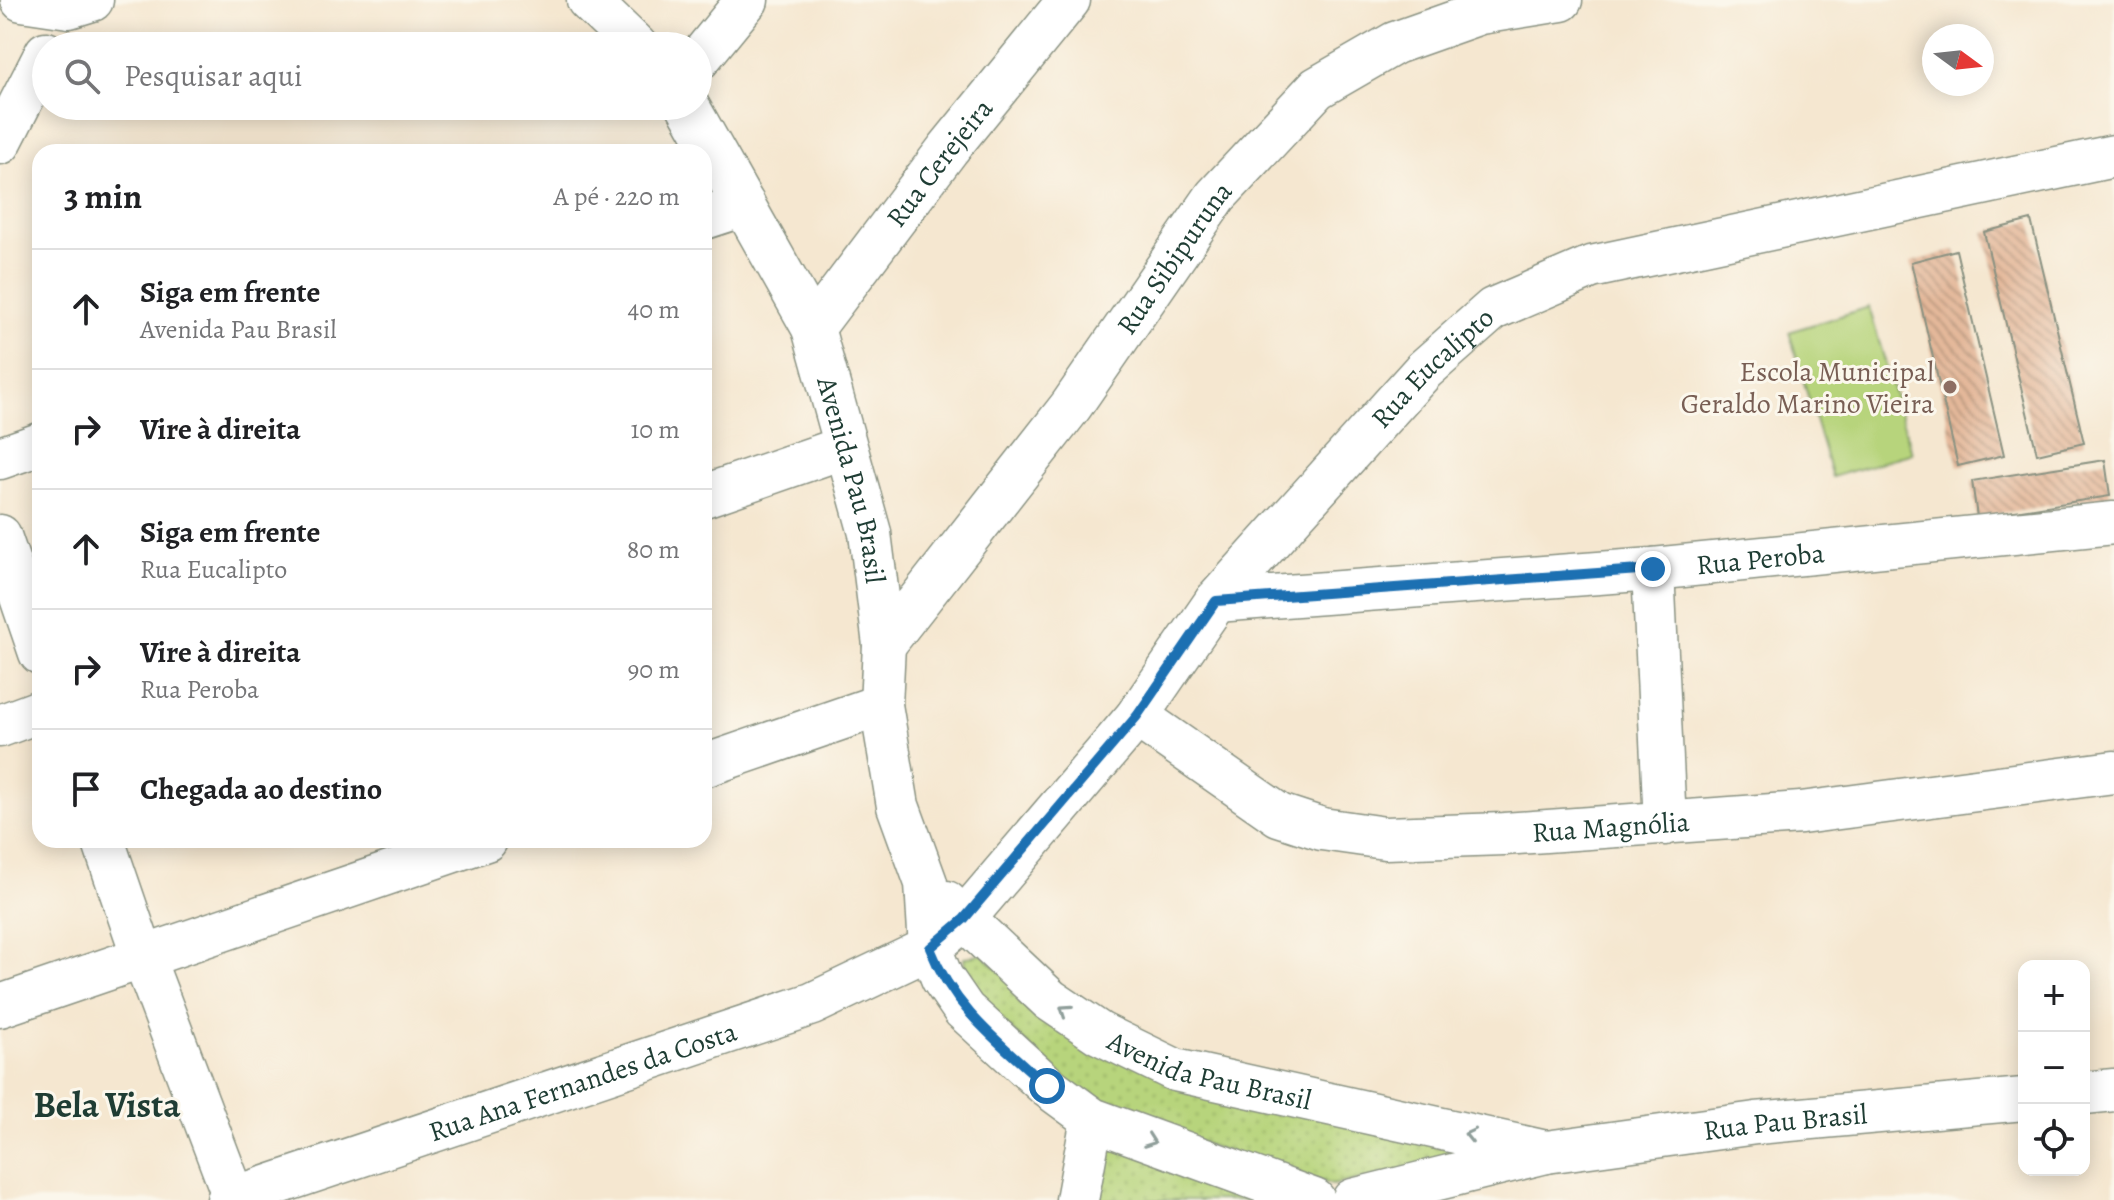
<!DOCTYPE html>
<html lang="pt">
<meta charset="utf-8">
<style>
:root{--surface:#fff;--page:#f2f2f2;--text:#202124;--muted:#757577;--line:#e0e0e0}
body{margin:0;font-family:Alegreya,serif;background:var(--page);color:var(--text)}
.controls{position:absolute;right:24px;bottom:24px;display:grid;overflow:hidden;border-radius:16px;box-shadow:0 4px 20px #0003}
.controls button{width:72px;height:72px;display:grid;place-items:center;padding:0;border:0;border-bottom:2px solid var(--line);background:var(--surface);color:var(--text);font:40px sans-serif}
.compass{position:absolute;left:1922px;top:24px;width:72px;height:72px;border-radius:50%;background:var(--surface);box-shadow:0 4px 20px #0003;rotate:105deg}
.stop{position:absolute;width:24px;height:24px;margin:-18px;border:6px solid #1f6fb2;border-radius:50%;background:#fff}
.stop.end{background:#1f6fb2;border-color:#fff;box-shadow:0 2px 8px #0008}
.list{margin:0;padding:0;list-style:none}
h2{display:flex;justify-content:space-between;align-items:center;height:104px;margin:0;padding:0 32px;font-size:34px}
h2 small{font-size:26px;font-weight:400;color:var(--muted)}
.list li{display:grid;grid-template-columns:52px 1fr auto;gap:24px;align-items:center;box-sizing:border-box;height:120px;padding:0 32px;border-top:2px solid var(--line)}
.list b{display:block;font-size:30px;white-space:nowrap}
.list p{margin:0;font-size:26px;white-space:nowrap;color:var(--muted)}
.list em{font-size:26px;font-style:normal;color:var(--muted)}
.icon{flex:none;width:44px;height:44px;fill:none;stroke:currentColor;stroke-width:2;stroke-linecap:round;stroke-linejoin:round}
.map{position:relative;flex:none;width:2114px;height:1200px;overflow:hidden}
.search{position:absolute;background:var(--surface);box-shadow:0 4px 20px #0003;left:32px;top:32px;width:680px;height:88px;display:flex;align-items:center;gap:20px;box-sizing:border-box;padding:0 28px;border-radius:44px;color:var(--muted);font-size:30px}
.panel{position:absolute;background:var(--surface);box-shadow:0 4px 20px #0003;left:32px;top:144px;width:680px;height:704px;border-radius:24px}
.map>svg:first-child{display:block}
.grass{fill:url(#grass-dots);stroke:#6b8858;stroke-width:2}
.pitch{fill:#b7d47b;stroke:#6b8858;stroke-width:2}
.building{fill:url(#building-back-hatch)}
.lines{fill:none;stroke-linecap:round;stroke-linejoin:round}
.minor-casing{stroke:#8a9282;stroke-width:45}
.minor{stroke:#fff;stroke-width:42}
.oneway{stroke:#8f9e9a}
.route{stroke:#1f6fb2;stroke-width:10}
.education-dot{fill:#8d6e63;stroke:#fbf7ec;stroke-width:3}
.labels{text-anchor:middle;stroke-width:6;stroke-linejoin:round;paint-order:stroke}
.street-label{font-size:28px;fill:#1f3d34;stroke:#fbf7ec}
.education-label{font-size:28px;fill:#785e54;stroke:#fbf7ec;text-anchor:end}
.district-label{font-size:36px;font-weight:bold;fill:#1f3d34;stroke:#fbf7ec}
</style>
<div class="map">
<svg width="2114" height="1200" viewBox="0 0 2114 1200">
<defs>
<pattern id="grass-dots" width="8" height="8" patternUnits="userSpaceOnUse" patternTransform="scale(2)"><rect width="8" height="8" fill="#b7d47b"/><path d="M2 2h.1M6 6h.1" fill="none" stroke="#9db76b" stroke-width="1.8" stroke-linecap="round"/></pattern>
<pattern id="building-back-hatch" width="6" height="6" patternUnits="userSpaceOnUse" patternTransform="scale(2)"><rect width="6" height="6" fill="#e4b89a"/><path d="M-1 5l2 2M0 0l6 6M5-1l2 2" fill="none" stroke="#b8977e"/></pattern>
</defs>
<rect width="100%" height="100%" fill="#fbf7ec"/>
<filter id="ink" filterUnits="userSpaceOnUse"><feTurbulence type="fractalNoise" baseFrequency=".0125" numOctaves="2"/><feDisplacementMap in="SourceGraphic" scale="16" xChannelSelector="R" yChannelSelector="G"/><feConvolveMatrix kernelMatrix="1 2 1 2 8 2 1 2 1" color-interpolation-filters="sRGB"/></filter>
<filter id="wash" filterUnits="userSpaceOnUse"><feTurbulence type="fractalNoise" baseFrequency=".006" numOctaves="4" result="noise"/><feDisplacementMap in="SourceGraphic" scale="32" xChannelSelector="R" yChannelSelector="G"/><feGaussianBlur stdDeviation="1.8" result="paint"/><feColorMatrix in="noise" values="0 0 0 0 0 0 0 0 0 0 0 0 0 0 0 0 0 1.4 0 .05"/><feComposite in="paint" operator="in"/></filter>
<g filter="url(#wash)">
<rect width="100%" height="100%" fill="#f5e7d0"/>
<!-- grass -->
<path class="grass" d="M982,954L1062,1030L1497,1152L1332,1185L1099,1110L965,988L964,958Z
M1108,1143L1282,1200H1094Z"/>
<!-- pitch -->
<path class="pitch" d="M1869,307L1912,453L1832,477L1789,332Z"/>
<g id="blocks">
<!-- building -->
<path class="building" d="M2031,220L2084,443L2037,454L1984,232Z
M1956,250L2004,455L1958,466L1911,262Z
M2105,460L2110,496L1977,517L1972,481Z"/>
</g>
</g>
<g filter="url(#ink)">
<use href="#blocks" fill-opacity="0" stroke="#8a9282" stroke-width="2"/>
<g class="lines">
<!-- minor casing -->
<g class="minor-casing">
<g id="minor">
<path d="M22,0L69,7L92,0"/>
<path d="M588,0L636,46"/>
<path d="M698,60L747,0"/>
<path id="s1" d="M688,106L813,328L870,533L884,645L881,705L898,806L926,883L930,948L942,978L964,1010L1047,1086L1092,1119L1314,1200"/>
<path d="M0,143L46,53"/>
<path d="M704,218L744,205"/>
<path id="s2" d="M813,328L948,149L1069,0"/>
<path d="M0,458L40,444"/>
<path d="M704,496L845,447"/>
<path d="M0,536L40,653"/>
<path d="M1653,569L1665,824"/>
<path id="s3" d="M1216,601L1653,569L2114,523"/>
<path id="s4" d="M884,645L1071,406L1216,196L1317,88L1395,43L1480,13L1561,0"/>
<path id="s5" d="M1137,716L1279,815L1322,829L1385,838L1504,834L1801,813L2114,772"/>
<path d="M0,726L40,711"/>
<path d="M704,766L881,705"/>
<path d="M103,840L143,957L235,1200"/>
<path id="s6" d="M946,902L1050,1000L1099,1033L1175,1070L1546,1152"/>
<path d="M0,1006L486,840"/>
<path d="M2084,1093L2114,1090"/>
<path id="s7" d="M228,1200L812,1004L930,948L964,919L1137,716L1216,601L1424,370L1493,309L1591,267L2114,156"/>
<path d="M1077,1200L1092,1119"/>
<path id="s8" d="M1353,1200L1546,1152L1756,1123L2024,1099"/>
</g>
</g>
<!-- minor -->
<use href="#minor" class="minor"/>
</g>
<!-- one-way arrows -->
<defs><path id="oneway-chevron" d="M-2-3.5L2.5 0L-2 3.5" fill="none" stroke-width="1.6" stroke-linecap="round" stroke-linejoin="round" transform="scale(2)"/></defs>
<g class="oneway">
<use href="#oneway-chevron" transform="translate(1065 1010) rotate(-146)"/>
<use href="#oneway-chevron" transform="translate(1470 1135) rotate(-167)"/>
<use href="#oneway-chevron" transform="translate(1150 1141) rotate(20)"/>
</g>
</g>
<g class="lines" filter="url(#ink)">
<!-- route -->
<path class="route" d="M1047,1086C999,1042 954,1010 930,948L964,919L1137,716L1216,601L1653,569"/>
</g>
<!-- markers -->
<circle class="education-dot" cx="1950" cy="387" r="8"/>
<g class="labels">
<!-- street labels -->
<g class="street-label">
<text dy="10" stroke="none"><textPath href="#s2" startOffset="208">Rua Cerejeira</textPath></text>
<text dy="10" stroke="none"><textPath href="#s4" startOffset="484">Rua Sibipuruna</textPath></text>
<text dy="10" stroke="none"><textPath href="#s7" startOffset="1516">Rua Eucalipto</textPath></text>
<text dy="10" stroke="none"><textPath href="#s1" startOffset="412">Avenida Pau Brasil</textPath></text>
<text dy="10" stroke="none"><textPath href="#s3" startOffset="546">Rua Peroba</textPath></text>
<text dy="10" stroke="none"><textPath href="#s5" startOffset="508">Rua Magnólia</textPath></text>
<text dy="10" stroke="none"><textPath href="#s6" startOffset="320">Avenida Pau Brasil</textPath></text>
<text dy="10" stroke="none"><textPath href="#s7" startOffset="374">Rua Ana Fernandes da Costa</textPath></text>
<text dy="10" stroke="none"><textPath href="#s8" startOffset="440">Rua Pau Brasil</textPath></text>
</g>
<!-- education labels -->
<g class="education-label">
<text x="1934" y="381">Escola Municipal<tspan x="1934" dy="32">Geraldo Marino Vieira</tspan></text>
</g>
<!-- district labels -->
<g class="district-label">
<text x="107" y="1117">Bela Vista</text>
</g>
</g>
</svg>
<div class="controls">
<button>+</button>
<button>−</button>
<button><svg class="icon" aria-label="locate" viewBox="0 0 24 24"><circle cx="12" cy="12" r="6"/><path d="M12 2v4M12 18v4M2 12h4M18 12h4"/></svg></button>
</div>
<svg class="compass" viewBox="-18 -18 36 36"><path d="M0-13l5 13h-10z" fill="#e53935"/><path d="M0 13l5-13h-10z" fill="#757577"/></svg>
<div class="stop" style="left:1047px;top:1086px"></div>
<div class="stop end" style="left:1653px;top:569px"></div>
<div class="search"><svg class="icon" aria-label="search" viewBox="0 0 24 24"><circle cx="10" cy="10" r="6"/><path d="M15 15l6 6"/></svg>Pesquisar aqui</div>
<section class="panel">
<h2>3 min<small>A pé · 220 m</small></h2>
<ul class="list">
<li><svg class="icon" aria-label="ahead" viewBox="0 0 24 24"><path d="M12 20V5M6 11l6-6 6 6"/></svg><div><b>Siga em frente</b><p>Avenida Pau Brasil</p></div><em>40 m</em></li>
<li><svg class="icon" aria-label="right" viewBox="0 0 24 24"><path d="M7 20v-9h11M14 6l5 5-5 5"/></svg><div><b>Vire à direita</b></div><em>10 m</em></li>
<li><svg class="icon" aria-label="ahead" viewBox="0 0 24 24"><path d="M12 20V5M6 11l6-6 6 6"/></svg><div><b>Siga em frente</b><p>Rua Eucalipto</p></div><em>80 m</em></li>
<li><svg class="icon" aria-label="right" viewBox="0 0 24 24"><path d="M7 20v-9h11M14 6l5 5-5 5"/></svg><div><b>Vire à direita</b><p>Rua Peroba</p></div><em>90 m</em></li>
<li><svg class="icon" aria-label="arrive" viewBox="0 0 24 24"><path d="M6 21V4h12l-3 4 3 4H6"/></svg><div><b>Chegada ao destino</b></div></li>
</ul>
</section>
</div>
